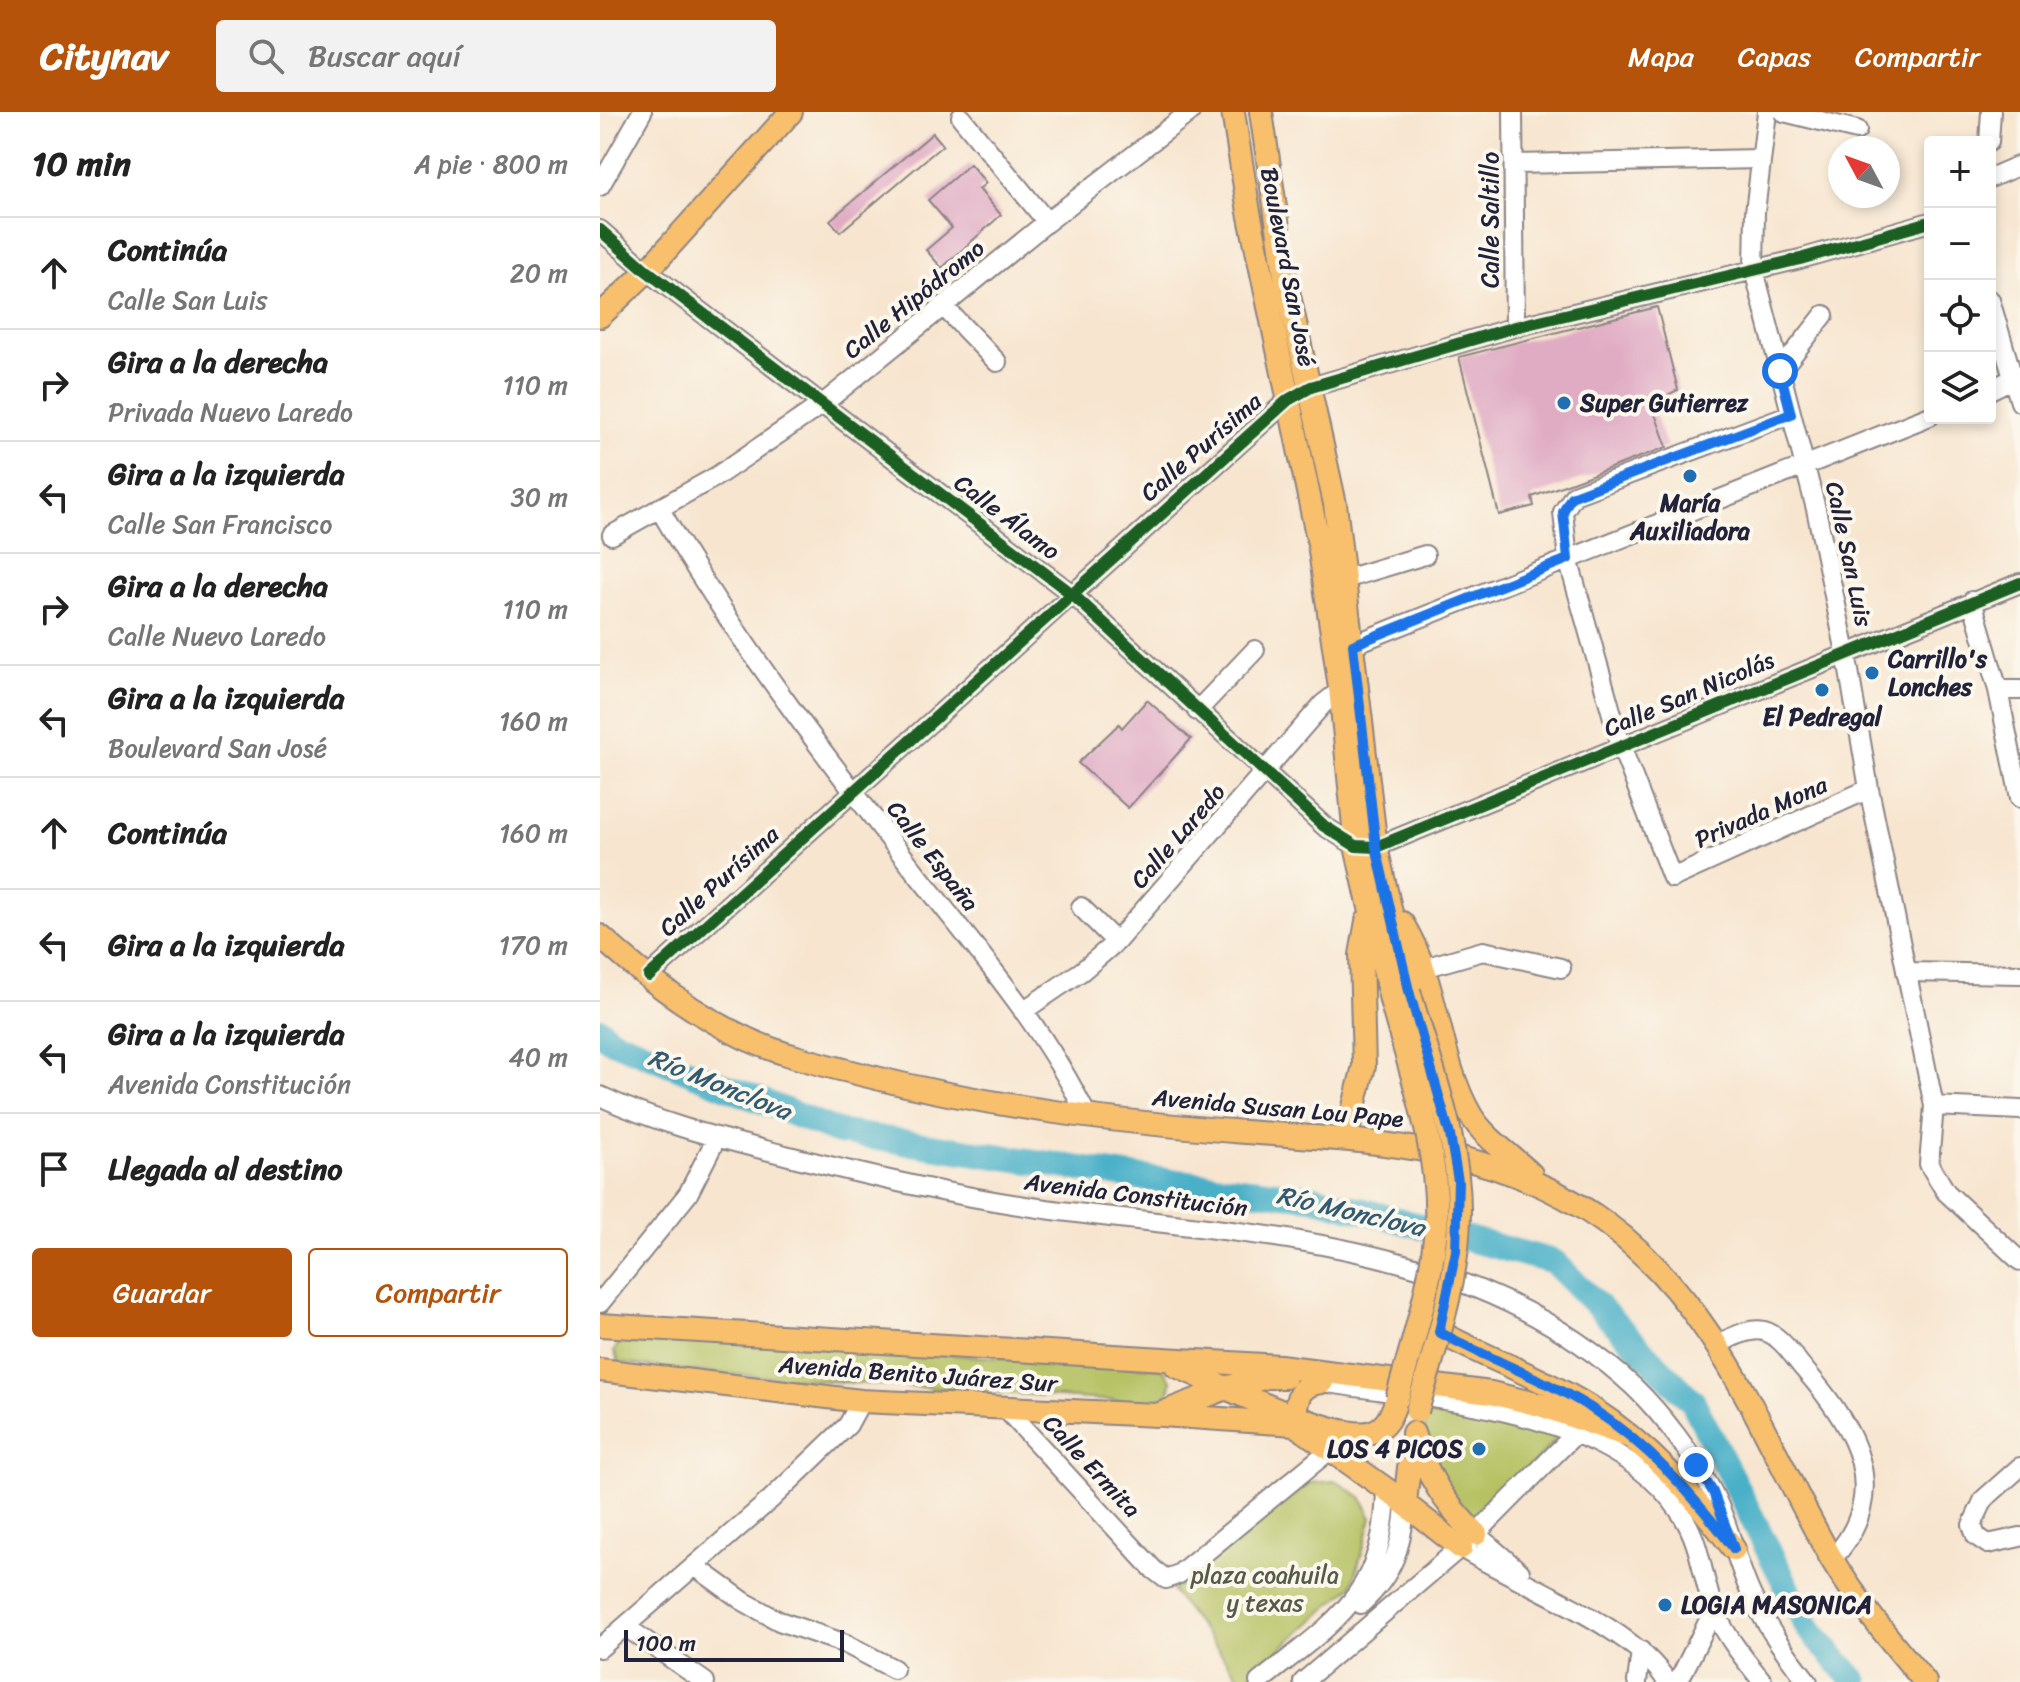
<!DOCTYPE html>
<html lang="es">
<meta charset="utf-8">
<style>
:root{--surface:#fff;--page:#f2f2f2;--text:#222;--muted:#767676;--line:#e0e0e0;--accent:#b45309}
body{margin:0;font-family:Sriracha,sans-serif;background:var(--page);color:var(--text)}
.controls{position:absolute;right:24px;top:24px;display:grid;overflow:hidden;border-radius:8px;box-shadow:0 4px 12px #0003}
.controls button{width:72px;height:72px;display:grid;place-items:center;padding:0;border:0;border-bottom:2px solid var(--line);background:var(--surface);color:var(--text);font:40px sans-serif}
.compass{position:absolute;left:1228px;top:24px;width:72px;height:72px;border-radius:50%;background:var(--surface);box-shadow:0 4px 12px #0003;rotate:311deg}
.scale{position:absolute;left:24px;bottom:20px;width:220px;box-sizing:border-box;padding-left:8px;border:4px solid #22223b;border-top:0;font-size:22px;line-height:28px;white-space:nowrap;color:#22223b;-webkit-text-stroke:6px #fbf7ec;paint-order:stroke}
.stop{position:absolute;width:24px;height:24px;margin:-18px;border:6px solid #1a73e8;border-radius:50%;background:#fff}
.stop.end{background:#1a73e8;border-color:#fff;box-shadow:0 2px 8px #0008}
.list{margin:0;padding:0;list-style:none}
h2{display:flex;justify-content:space-between;align-items:center;height:104px;margin:0;padding:0 32px;font-size:34px}
h2 small{font-size:26px;font-weight:400;color:var(--muted)}
.list li{display:grid;grid-template-columns:52px 1fr auto;gap:24px;align-items:center;box-sizing:border-box;height:112px;padding:0 32px;border-top:2px solid var(--line)}
.list b{display:block;font-size:30px;white-space:nowrap}
.list p{margin:0;font-size:26px;white-space:nowrap;color:var(--muted)}
.list em{font-size:26px;font-style:normal;color:var(--muted)}
.actions{display:flex;gap:16px;padding:24px 32px}
.actions a{flex:1;padding:18px 0;border:2px solid var(--accent);border-radius:8px;text-align:center;font-size:28px;color:var(--accent)}
.actions .main{background:var(--accent);color:#fff}
.icon{flex:none;width:44px;height:44px;fill:none;stroke:currentColor;stroke-width:2;stroke-linecap:round;stroke-linejoin:round}
.map{position:relative;flex:none;width:1420px;height:1570px;overflow:hidden}
header{display:flex;align-items:center;gap:48px;box-sizing:border-box;height:112px;padding:0 40px;background:var(--accent);color:#fff}
header strong{font-size:38px}
nav{display:flex;gap:44px;margin-inline-start:auto;font-size:28px}
.search{width:560px;height:72px;background:var(--page);display:flex;align-items:center;gap:20px;box-sizing:border-box;padding:0 28px;border-radius:8px;color:var(--muted);font-size:30px}
main{display:flex}
aside{flex:1;background:var(--surface)}
.map>svg:first-child{display:block}
.green{fill:#b5c162;stroke:#6c724e;stroke-width:2}
.lines{fill:none;stroke-linecap:round;stroke-linejoin:round}
.river{stroke:#49b0c8;stroke-width:26}
.building{fill:#e0acc4}
.minor-casing{stroke:#8c8485;stroke-width:22}
.major-casing{stroke:#8c8485;stroke-width:26}
.minor{stroke:#fff;stroke-width:18}
.major{stroke:#f8bf6c;stroke-width:22}
.major-bridge-casing{stroke:#8c8485;stroke-width:26;stroke-linecap:butt}
.major-bridge{stroke:#f8bf6c;stroke-width:22}
.cycleway-casing{stroke:#fbf7ec;stroke-width:17}
.cycleway{stroke:#1b5e20;stroke-width:12}
.route{stroke:#1a73e8;stroke-width:10}
.poi-dot{fill:#1f6fb2;stroke:#fbf7ec;stroke-width:3}
.labels{text-anchor:middle;stroke-width:8;stroke-linejoin:round;paint-order:stroke}
.street-label{font-size:24px;fill:#22223b;stroke:#fbf7ec}
.poi-label{font-size:24px;font-weight:bold;fill:#22223b;stroke:#fbf7ec;text-anchor:start}
.park-label{font-size:24px;fill:#555a49;stroke:#fbf7ec}
.water-label{font-size:26px;font-style:italic;fill:#325b73;stroke:#fbf7ec}
</style>
<header>
<strong>Citynav</strong>
<div class="search"><svg class="icon" aria-label="search" viewBox="0 0 24 24"><circle cx="10" cy="10" r="6"/><path d="M15 15l6 6"/></svg>Buscar aquí</div>
<nav><a>Mapa</a><a>Capas</a><a>Compartir</a></nav>
</header>
<main>
<aside>
<h2>10 min<small>A pie · 800 m</small></h2>
<ul class="list">
<li><svg class="icon" aria-label="ahead" viewBox="0 0 24 24"><path d="M12 20V5M6 11l6-6 6 6"/></svg><div><b>Continúa</b><p>Calle San Luis</p></div><em>20 m</em></li>
<li><svg class="icon" aria-label="right" viewBox="0 0 24 24"><path d="M7 20v-9h11M14 6l5 5-5 5"/></svg><div><b>Gira a la derecha</b><p>Privada Nuevo Laredo</p></div><em>110 m</em></li>
<li><svg class="icon" aria-label="left" viewBox="0 0 24 24"><path d="M17 20v-9H6M10 6l-5 5 5 5"/></svg><div><b>Gira a la izquierda</b><p>Calle San Francisco</p></div><em>30 m</em></li>
<li><svg class="icon" aria-label="right" viewBox="0 0 24 24"><path d="M7 20v-9h11M14 6l5 5-5 5"/></svg><div><b>Gira a la derecha</b><p>Calle Nuevo Laredo</p></div><em>110 m</em></li>
<li><svg class="icon" aria-label="left" viewBox="0 0 24 24"><path d="M17 20v-9H6M10 6l-5 5 5 5"/></svg><div><b>Gira a la izquierda</b><p>Boulevard San José</p></div><em>160 m</em></li>
<li><svg class="icon" aria-label="ahead" viewBox="0 0 24 24"><path d="M12 20V5M6 11l6-6 6 6"/></svg><div><b>Continúa</b></div><em>160 m</em></li>
<li><svg class="icon" aria-label="left" viewBox="0 0 24 24"><path d="M17 20v-9H6M10 6l-5 5 5 5"/></svg><div><b>Gira a la izquierda</b></div><em>170 m</em></li>
<li><svg class="icon" aria-label="left" viewBox="0 0 24 24"><path d="M17 20v-9H6M10 6l-5 5 5 5"/></svg><div><b>Gira a la izquierda</b><p>Avenida Constitución</p></div><em>40 m</em></li>
<li><svg class="icon" aria-label="arrive" viewBox="0 0 24 24"><path d="M6 21V4h12l-3 4 3 4H6"/></svg><div><b>Llegada al destino</b></div></li>
</ul>
<div class="actions"><a class="main">Guardar</a><a>Compartir</a></div>
</aside>
<div class="map">
<svg width="1420" height="1570" viewBox="0 0 1420 1570">
<rect width="100%" height="100%" fill="#fbf7ec"/>
<filter id="ink" filterUnits="userSpaceOnUse"><feTurbulence type="fractalNoise" baseFrequency=".0125" numOctaves="2"/><feDisplacementMap in="SourceGraphic" scale="16" xChannelSelector="R" yChannelSelector="G"/><feConvolveMatrix kernelMatrix="1 2 1 2 8 2 1 2 1" color-interpolation-filters="sRGB"/></filter>
<filter id="wash" filterUnits="userSpaceOnUse"><feTurbulence type="fractalNoise" baseFrequency=".006" numOctaves="4" result="noise"/><feDisplacementMap in="SourceGraphic" scale="32" xChannelSelector="R" yChannelSelector="G"/><feGaussianBlur stdDeviation="1.8" result="paint"/><feColorMatrix in="noise" values="0 0 0 0 0 0 0 0 0 0 0 0 0 0 0 0 0 1.4 0 .05"/><feComposite in="paint" operator="in"/></filter>
<g filter="url(#wash)">
<rect width="100%" height="100%" fill="#f7e5cf"/>
<!-- green -->
<path class="green" d="M25,1222L562,1256L571,1268C571,1298 540,1290 517,1289L99,1260L19,1251L14,1239Z
M832,1295L902,1307L958,1326L881,1405L870,1404C848,1376 808,1332 832,1295Z
M736,1369L761,1385L772,1406L752,1474L643,1570L572,1479L710,1371Z"/>
<g class="lines">
<!-- river -->
<path class="river" d="M0,918L9,927L238,1020L534,1065L712,1085L954,1150L1093,1290L1208,1516L1256,1570"/>
</g>
<g id="blocks">
<!-- building -->
<path class="building" d="M333,21L343,33L240,120L230,108Z
M370,52L386,71L379,77L401,103L342,156L326,138L352,116L328,88Z
M1057,195L1078,278L1051,291L1067,335L932,385L934,394L899,403L859,245Z
M547,588L591,627L528,696L478,651L519,612L522,616Z"/>
</g>
</g>
<g filter="url(#ink)">
<use href="#blocks" fill-opacity="0" stroke="#8c8485" stroke-width="2"/>
<g class="lines">
<!-- minor casing -->
<g class="minor-casing">
<path id="minor" d="M913,0L915,215
M1167,0L1155,100L1154,158L1216,397L1246,541L1269,677L1334,994L1329,1052L1346,1080L1420,1149
M1184,0L1257,18
M361,5L447,110
M1389,30L1391,0
M914,52L1161,47
M1390,66L1420,53
M0,74L42,0
M0,118L47,159L472,482L724,714L756,734L776,735L1420,471
M1390,188L1420,290
M343,194L397,250
M1180,259L1224,203
M1390,278L1420,263
M1191,302L974,383L963,400L968,447L1021,634L1072,766L1269,677
M59,396C131,520 218,635 306,748C369,829 442,910 487,1004
M12,423L117,364L224,291L447,110L590,0
M745,467L825,443
M1372,489L1398,578L1420,686
M742,537L1330,304
M1398,578H1420
M597,599L655,538
M481,795L516,830
M824,856L883,839L961,856
M1306,860L1420,862
M49,864L688,288L711,275L915,215L1200,147L1330,110
M423,899L482,859L516,830L723,592L749,572
M0,984C59,1012 122,1027 185,1043C273,1065 362,1086 453,1098C654,1124 876,1127 1034,1275C1063,1303 1093,1343 1112,1379C1130,1412 1136,1452 1153,1486C1167,1517 1188,1544 1208,1570
M1334,994L1420,998
M0,1191L88,1082L117,1025
M1117,1232C1130,1227 1149,1215 1164,1219C1180,1223 1193,1244 1204,1257C1255,1315 1294,1381 1232,1447
M722,1270C836,1289 1013,1295 1082,1403C1102,1433 1102,1469 1115,1500C1127,1526 1145,1548 1163,1570
M404,1295L554,1458L566,1467L579,1462L731,1337
M1420,1355L1384,1387L1372,1413L1376,1424L1388,1432L1420,1425
M876,1422L920,1460
M861,1436C915,1470 1036,1515 1067,1570
M96,1455L143,1489L179,1509L246,1532L294,1557
M761,1492C793,1463 803,1433 805,1391
M26,1515L105,1570
M0,1536L170,1388L248,1313L261,1289
M659,1570C735,1509 784,1484 786,1377
M703,1570L876,1422L975,1322
M1037,1570L1041,1539
M1078,1570L1114,1498"/>
</g>
<!-- major casing -->
<g class="major-casing">
<path id="major" d="M633,0L649,100L719,432L740,576L756,734L791,888
M661,0L686,170L735,392L776,735L809,879
M0,204L47,159L191,0
M802,811C839,870 837,944 870,1002C883,1025 912,1044 931,1062
M0,824C43,864 94,902 147,927C184,944 225,953 264,963C389,995 517,1010 645,1020C770,1029 898,1033 1004,1110C1120,1194 1163,1327 1231,1446C1257,1490 1292,1530 1325,1570
M746,1027L764,954L761,843L767,809
M0,1213L680,1254L891,1281L940,1293L1030,1325
M839,1220C889,1247 943,1266 991,1296C1048,1332 1094,1384 1134,1437
M576,1254C615,1270 737,1331 772,1320C788,1315 792,1300 797,1287
M0,1258L261,1289L557,1303L629,1275L667,1265H685
M722,1270C695,1273 697,1290 694,1312L786,1377L861,1436
M562,1303L694,1312
M813,1321C826,1362 845,1393 876,1422
M805,1391L812,1329"/>
</g>
<!-- minor -->
<use href="#minor" class="minor"/>
<!-- major -->
<use href="#major" class="major"/>
<!-- major-bridge casing -->
<g class="major-bridge-casing">
<path id="major-bridge" d="M809,879C829,950 860,1026 859,1101C859,1168 835,1235 817,1299
M791,888C810,960 840,1039 836,1114C832,1172 812,1231 797,1287"/>
</g>
<!-- major-bridge -->
<use href="#major-bridge" class="major-bridge"/>
<!-- cycleway casing -->
<g class="cycleway-casing">
<path id="cycleway" d="M0,118L47,159L472,482L724,714L756,734L776,735L1420,471
M49,864L688,288L711,275L915,215L1200,147L1330,110"/>
</g>
<!-- cycleway -->
<use href="#cycleway" class="cycleway"/>
</g>
</g>
<g class="lines" filter="url(#ink)">
<!-- route -->
<path class="route" d="M1096,1353L1113,1380L1134,1437C1094,1384 1048,1332 991,1296C943,1266 888,1247 839,1220L856,1139L858,1069L850,1023L809,879L776,735L753,533L968,447L963,400L971,385L1191,302L1180,259"/>
</g>
<!-- markers -->
<g class="poi-dot">
<circle cx="964" cy="291" r="8"/>
<circle cx="1090" cy="364" r="8"/>
<circle cx="1272" cy="561" r="8"/>
<circle cx="1222" cy="578" r="8"/>
<circle cx="879" cy="1337" r="8"/>
<circle cx="1065" cy="1493" r="8"/>
</g>
<g class="labels">
<!-- street labels -->
<g class="street-label">
<text transform="translate(890 108) rotate(-90)" y="8">Calle Saltillo</text>
<text transform="translate(688 155) rotate(79)" y="8">Boulevard San José</text>
<text transform="translate(314 187) rotate(-39)" y="8">Calle Hipódromo</text>
<text transform="translate(601 335) rotate(-41)" y="8">Calle Purísima</text>
<text transform="translate(407 405) rotate(37)" y="8">Calle Álamo</text>
<text transform="translate(1249 442) rotate(78)" y="8">Calle San Luis</text>
<text transform="translate(1089 582) rotate(-23)" y="8">Calle San Nicolás</text>
<text transform="translate(1161 700) rotate(-24)" y="8">Privada Mona</text>
<text transform="translate(578 724) rotate(-49)" y="8">Calle Laredo</text>
<text transform="translate(333 744) rotate(52)" y="8">Calle España</text>
<text transform="translate(119 769) rotate(-42)" y="8">Calle Purísima</text>
<text transform="translate(678 996) rotate(5)" y="8">Avenida Susan Lou Pape</text>
<text transform="translate(536 1083) rotate(7)" y="8">Avenida Constitución</text>
<text transform="translate(318 1262) rotate(4)" y="8">Avenida Benito Juárez Sur</text>
<text transform="translate(492 1354) rotate(47)" y="8">Calle Ermita</text>
</g>
<!-- poi labels -->
<g class="poi-label">
<text x="980" y="299">Super Gutierrez</text>
<text x="1090" y="399" text-anchor="middle">María<tspan x="1090" dy="28">Auxiliadora</tspan></text>
<text x="1288" y="555">Carrillo's<tspan x="1288" dy="28">Lonches</tspan></text>
<text x="1222" y="613" text-anchor="middle">El Pedregal</text>
<text x="863" y="1345" text-anchor="end">LOS 4 PICOS</text>
<text x="1081" y="1501">LOGIA MASONICA</text>
</g>
<!-- park labels -->
<g class="park-label">
<text x="665" y="1471">plaza coahuila<tspan x="665" dy="28">y texas</tspan></text>
</g>
<!-- water labels -->
<g class="water-label">
<text transform="translate(120 972) rotate(22)" y="9">Río Monclova</text>
<text transform="translate(751 1099) rotate(13)" y="9">Río Monclova</text>
</g>
</g>
</svg>
<div class="controls">
<button>+</button>
<button>−</button>
<button><svg class="icon" aria-label="locate" viewBox="0 0 24 24"><circle cx="12" cy="12" r="6"/><path d="M12 2v4M12 18v4M2 12h4M18 12h4"/></svg></button>
<button><svg class="icon" aria-label="layers" viewBox="0 0 24 24"><path d="M12 4l9 5-9 5-9-5zM3 14l9 5 9-5"/></svg></button>
</div>
<svg class="compass" viewBox="-18 -18 36 36"><path d="M0-13l5 13h-10z" fill="#e53935"/><path d="M0 13l5-13h-10z" fill="#767676"/></svg>
<div class="scale">100 m</div>
<div class="stop" style="left:1180px;top:259px"></div>
<div class="stop end" style="left:1096px;top:1353px"></div>
</div>
</main>
